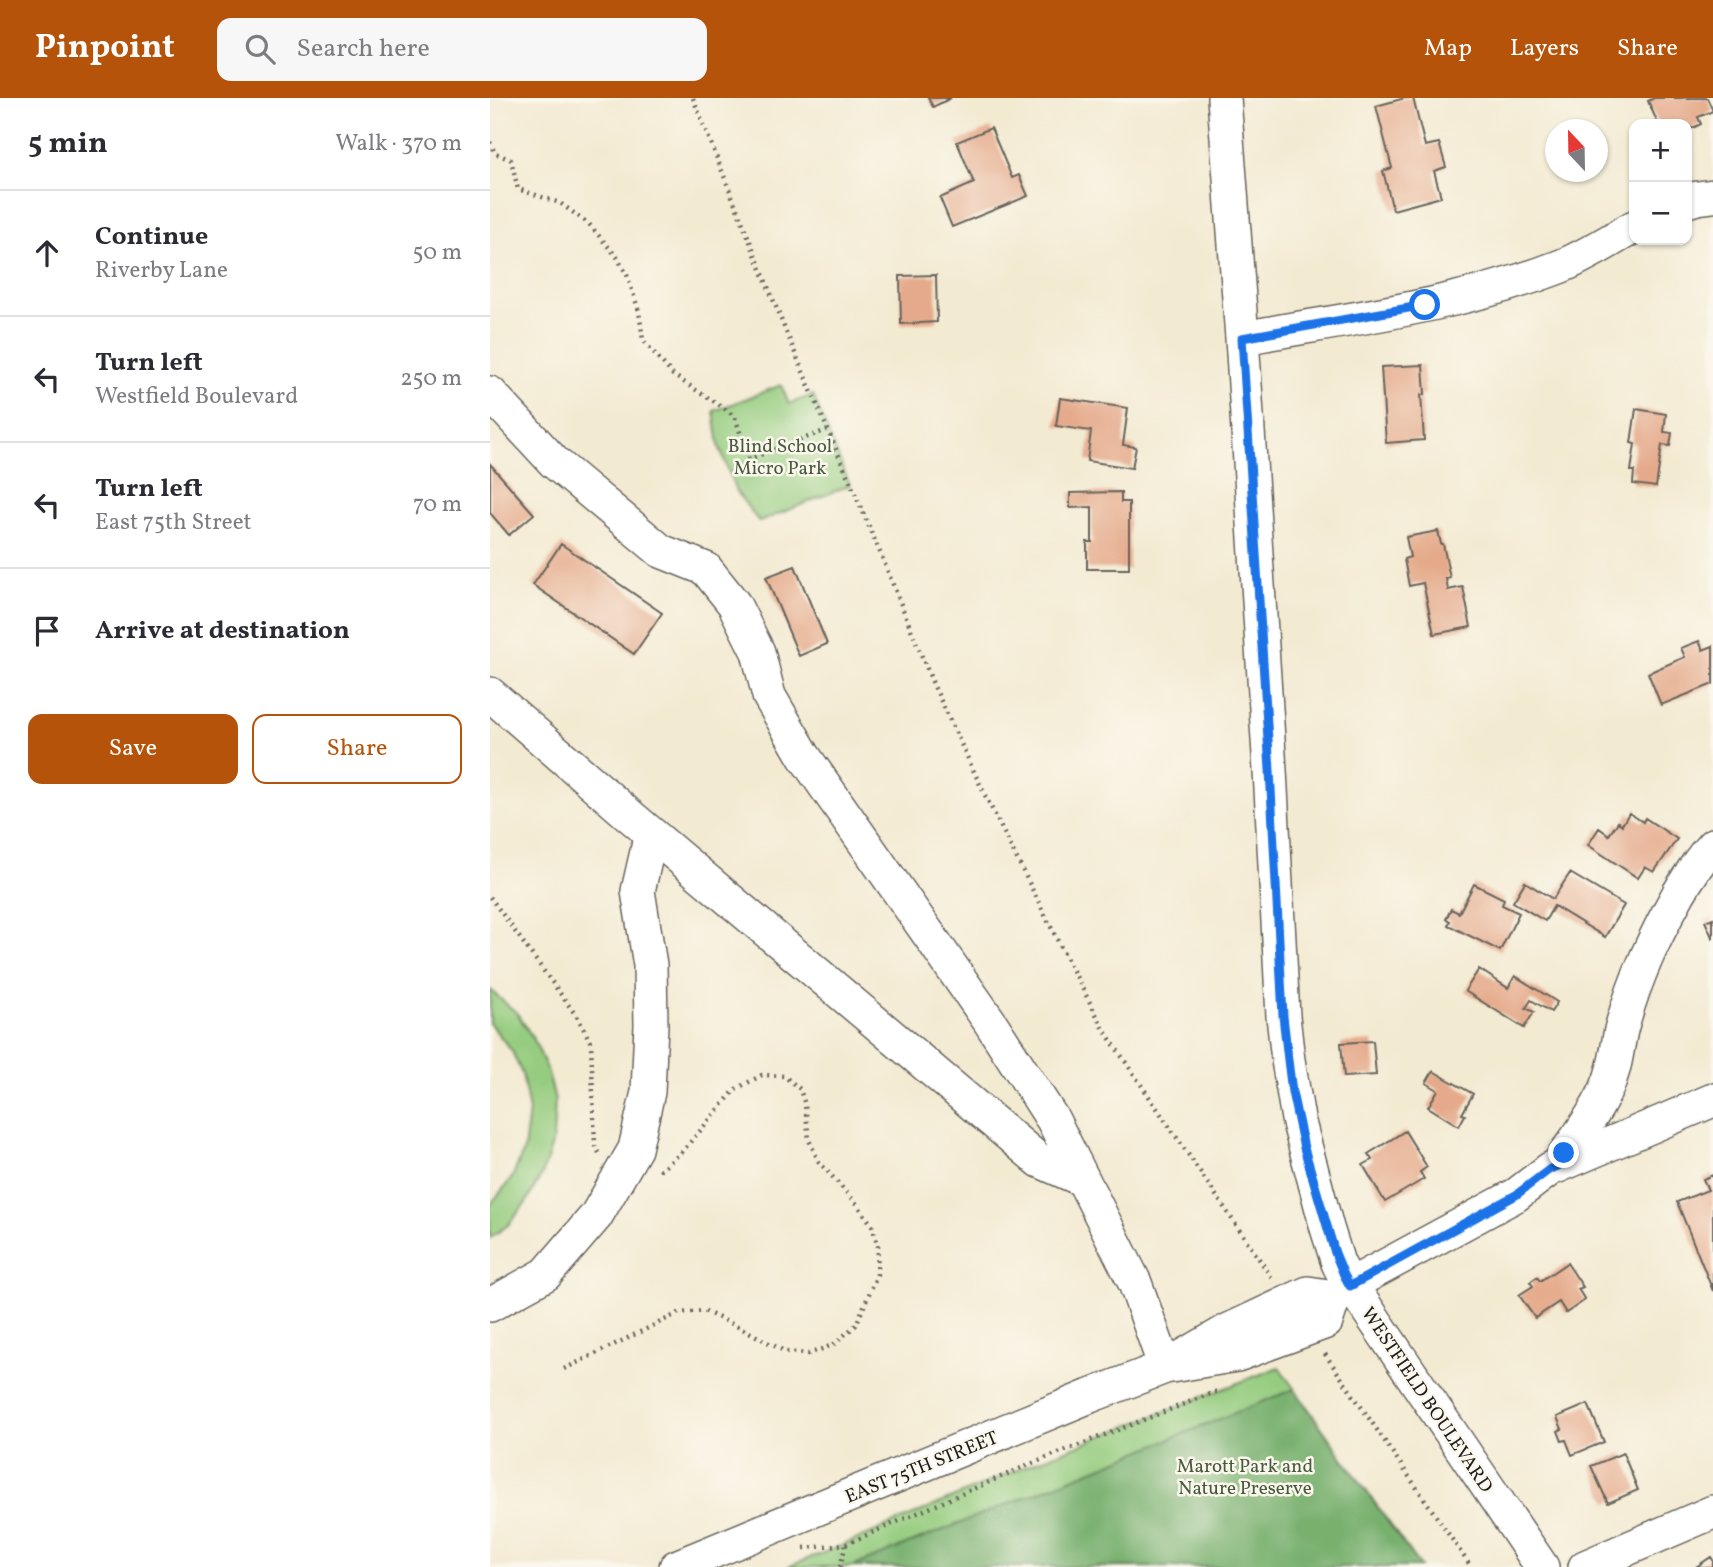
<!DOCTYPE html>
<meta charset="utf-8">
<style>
:root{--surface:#fff;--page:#f7f7f7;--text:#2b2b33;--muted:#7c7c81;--line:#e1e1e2;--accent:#b45309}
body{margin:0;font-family:Vollkorn,serif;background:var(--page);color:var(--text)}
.controls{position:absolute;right:21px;top:21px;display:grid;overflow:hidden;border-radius:14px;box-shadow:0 2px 5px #0004}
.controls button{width:63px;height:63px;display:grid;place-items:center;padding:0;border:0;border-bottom:2px solid var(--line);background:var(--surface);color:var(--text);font:35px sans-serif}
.compass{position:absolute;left:1055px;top:21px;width:63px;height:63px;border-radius:50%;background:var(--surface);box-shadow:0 2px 5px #0004;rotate:338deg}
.stop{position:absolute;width:21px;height:21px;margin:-16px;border:5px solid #1a73e8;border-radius:50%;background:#fff}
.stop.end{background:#1a73e8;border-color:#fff;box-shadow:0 2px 7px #0008}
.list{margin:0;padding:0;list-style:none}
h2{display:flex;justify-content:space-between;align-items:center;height:91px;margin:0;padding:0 28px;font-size:30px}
h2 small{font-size:23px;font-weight:400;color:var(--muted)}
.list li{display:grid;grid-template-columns:46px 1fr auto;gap:21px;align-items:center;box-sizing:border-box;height:126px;padding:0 28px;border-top:2px solid var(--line)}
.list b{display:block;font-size:26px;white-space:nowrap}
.list p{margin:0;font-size:23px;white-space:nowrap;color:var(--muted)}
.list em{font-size:23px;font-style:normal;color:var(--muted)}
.actions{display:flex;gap:14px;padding:21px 28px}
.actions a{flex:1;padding:16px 0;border:2px solid var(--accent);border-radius:14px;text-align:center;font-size:24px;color:var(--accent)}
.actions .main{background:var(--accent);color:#fff}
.icon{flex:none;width:38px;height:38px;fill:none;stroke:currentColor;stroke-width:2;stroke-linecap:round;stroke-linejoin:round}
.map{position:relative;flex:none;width:1223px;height:1469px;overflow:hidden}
header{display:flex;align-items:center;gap:42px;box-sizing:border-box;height:98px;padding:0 35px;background:var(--accent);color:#fff}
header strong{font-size:33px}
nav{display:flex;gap:38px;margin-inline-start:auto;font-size:24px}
.search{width:490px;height:63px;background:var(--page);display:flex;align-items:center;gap:18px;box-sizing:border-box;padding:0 24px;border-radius:14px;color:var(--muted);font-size:26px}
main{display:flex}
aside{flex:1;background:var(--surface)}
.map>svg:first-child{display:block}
.green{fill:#95cc7f;stroke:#58744e;stroke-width:2}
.forest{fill:#78b06e;stroke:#4a6645;stroke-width:2}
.building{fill:#e5aa8b}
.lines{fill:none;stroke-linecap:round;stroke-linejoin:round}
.minor-casing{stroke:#67645c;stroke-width:36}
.path{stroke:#67645c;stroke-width:4.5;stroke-dasharray:2 5;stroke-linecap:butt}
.minor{stroke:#fff;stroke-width:33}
.route{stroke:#1a73e8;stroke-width:9}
.labels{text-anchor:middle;stroke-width:5;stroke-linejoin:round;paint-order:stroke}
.park-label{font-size:19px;fill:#465a3f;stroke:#fbf7ec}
.street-label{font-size:19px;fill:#1c1c1c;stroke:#fbf7ec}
</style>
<header>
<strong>Pinpoint</strong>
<div class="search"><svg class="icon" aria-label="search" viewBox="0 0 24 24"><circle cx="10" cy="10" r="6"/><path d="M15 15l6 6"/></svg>Search here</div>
<nav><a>Map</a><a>Layers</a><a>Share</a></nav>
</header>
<main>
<aside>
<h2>5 min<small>Walk · 370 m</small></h2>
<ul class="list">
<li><svg class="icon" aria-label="ahead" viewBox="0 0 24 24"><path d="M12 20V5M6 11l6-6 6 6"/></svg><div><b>Continue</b><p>Riverby Lane</p></div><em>50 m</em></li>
<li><svg class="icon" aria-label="left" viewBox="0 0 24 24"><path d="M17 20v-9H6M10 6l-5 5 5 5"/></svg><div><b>Turn left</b><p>Westfield Boulevard</p></div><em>250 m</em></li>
<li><svg class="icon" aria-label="left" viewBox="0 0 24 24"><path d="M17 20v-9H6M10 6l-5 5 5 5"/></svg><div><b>Turn left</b><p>East 75th Street</p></div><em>70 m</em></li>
<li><svg class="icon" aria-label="arrive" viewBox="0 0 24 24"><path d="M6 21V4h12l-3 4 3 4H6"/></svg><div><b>Arrive at destination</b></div></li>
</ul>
<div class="actions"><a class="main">Save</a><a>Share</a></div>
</aside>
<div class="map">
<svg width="1223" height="1469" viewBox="0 0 1223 1469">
<rect width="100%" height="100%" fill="#fbf7ec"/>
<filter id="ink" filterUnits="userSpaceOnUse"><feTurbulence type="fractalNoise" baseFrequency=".0143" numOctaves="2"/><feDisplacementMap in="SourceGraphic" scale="14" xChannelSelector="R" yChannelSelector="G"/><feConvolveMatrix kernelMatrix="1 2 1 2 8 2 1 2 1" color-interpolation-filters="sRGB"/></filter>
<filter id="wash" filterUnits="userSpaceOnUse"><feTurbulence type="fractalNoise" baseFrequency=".00686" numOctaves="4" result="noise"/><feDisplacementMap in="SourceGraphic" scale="28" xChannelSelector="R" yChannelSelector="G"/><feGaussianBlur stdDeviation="1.57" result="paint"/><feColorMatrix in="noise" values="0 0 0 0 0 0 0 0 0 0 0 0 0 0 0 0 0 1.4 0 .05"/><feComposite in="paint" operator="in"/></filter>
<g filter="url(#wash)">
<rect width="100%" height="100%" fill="#f3ead2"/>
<!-- green -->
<path class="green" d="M291,287L299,306L323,297L360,387L269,424L246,393L229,348L224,313Z
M0,892L28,916L45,944L57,971L65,1002L63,1043L53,1074L36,1105L18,1127L0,1140V1107L22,1080L34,1052L39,1013L32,976L22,953L0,926Z
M789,1269L930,1469H297L356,1446L543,1365Z"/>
<!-- forest -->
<path class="forest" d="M804,1291L930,1469H361Z"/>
<g id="blocks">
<!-- building -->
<path class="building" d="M438,0H461L443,9Z
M915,0H923L935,48L949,45L956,69L944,73L951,99L903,112L893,73L902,70L886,8Z
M1164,0H1217L1223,13L1208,19L1211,26L1197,33V26H1168L1158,3Z
M501,30L522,80L529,77L538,98L462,129L450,100L484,85L467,44Z
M446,177L447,224L411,226L410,178Z
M933,267L935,296L931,297L934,342L896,345L891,269Z
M570,300L638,310L633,347L646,349L642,370L597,363L601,333L566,328Z
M1146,311L1176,316L1174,334L1182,335L1180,348L1172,347L1166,389L1143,386L1144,373H1141L1145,346L1141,345Z
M0,366L44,416L19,437L0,415Z
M631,394V404H639V471H597V444H602V409L580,410V395Z
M948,433L951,446H953L960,480L956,481L958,492L973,489L981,529L944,536L933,485L919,488L914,461L920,459L916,439Z
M71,446L172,515L144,556L43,487Z
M305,468L337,546L309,558L276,479Z
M1209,543L1213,552L1223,548V586L1171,607L1158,575L1195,559L1191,550Z
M1139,715L1153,724L1155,720L1187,741L1164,774L1155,769L1148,780L1098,747L1109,730L1119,737L1128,724L1132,727Z
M1080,775L1134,807L1115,839L1064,808L1055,823L1023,804L1035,784L1063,801Z
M984,786L1014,801L1012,807L1029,815L1010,853L958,827L960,823L956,821L961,811L969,815Z
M1223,820V841L1215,823Z
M989,871L1018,890L1025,878L1067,904L1061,914L1041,902L1036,910L1044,914L1034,930L975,893Z
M883,943L886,977L854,979L851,945Z
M943,973L983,996L972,1016L975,1017L969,1028L938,1009L948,992L936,985Z
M915,1033L937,1069L930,1074L934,1081L895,1104L873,1067L882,1062L878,1056Z
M1223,1077V1193L1187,1104L1218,1092L1213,1081Z
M1077,1165L1093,1189L1088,1191L1095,1202L1076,1215L1069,1204L1045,1220L1029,1197L1043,1188L1040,1184L1047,1179L1050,1183Z
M1098,1306L1114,1344L1082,1357L1076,1342L1072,1343L1068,1333L1072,1331L1067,1319Z
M1133,1355L1148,1392L1118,1405L1101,1368Z
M1221,1459L1223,1462V1469H1206Z"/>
</g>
</g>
<g filter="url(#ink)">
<use href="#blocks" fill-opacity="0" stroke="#67645c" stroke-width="2"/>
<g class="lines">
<!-- minor casing -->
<g class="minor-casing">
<path id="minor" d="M734,0L752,240L780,672L793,918L798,962L808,1021L837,1130L848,1165L854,1177L1052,1469
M1197,103L1207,100L1223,98
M752,240C858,221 968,208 1069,169C1095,159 1120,142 1144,129
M0,295L64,364L171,453L216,471L244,506L268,554L279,598L314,658L500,924L563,1022L645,1185L675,1269
M0,596L139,717L550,1063L593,1082
M1068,1068L1223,1002
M0,1207L56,1176L106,1118L145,1051L158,994L161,927L160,867L148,793L161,736
M694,1258L737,1233L818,1195L844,1199
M186,1469L600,1298L675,1269L747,1257L836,1224L844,1199L860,1187L1026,1097L1060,1071L1068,1068C1074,1056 1082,1047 1089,1037C1102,1018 1116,997 1122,975C1127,960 1128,943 1132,928C1146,878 1164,840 1189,795C1199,778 1210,761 1223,747
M1095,1469L1223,1414"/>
</g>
<!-- path -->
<path class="path" d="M203,0L294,229L392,459L443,586L494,695L580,867L616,935L782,1180
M0,44L5,55L21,62L28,91L70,105L99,126L127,159L137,177L149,213L153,242L183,277L234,310L245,319L259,361L337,332
M0,799L88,920L101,945L105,1048L109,1055
M835,1256L981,1469
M74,1271L189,1215L214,1213L255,1232L296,1254L318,1256L343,1247L366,1227L387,1177L388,1148L382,1127L367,1106L329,1064L319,1042L315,1007L310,991L294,978L272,977L246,991L191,1055L167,1075
M314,1450L356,1446L543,1365L730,1292
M350,1469L356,1446"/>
<!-- minor -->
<use href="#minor" class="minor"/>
</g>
</g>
<g class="lines" filter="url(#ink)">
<!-- route -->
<path class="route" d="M935,207L752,240L780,672L793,918L798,962L802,994L814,1050L845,1155L854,1177L860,1188L1026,1097L1060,1071L1068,1068L1074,1055"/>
</g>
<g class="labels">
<!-- park labels -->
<g class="park-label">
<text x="290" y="354">Blind School<tspan x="290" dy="22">Micro Park</tspan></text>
<text x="755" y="1374">Marott Park and<tspan x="755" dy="22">Nature Preserve</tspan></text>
</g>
<!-- street labels -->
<g class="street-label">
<text transform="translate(938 1301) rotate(56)" y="7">WESTFIELD BOULEVARD</text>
<text transform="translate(431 1368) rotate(-22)" y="7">EAST 75TH STREET</text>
</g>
</g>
</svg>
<div class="controls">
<button>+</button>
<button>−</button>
</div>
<svg class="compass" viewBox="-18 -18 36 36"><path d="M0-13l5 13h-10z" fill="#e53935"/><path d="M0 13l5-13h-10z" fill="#7c7c81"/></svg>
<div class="stop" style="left:935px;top:207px"></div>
<div class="stop end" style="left:1074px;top:1055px"></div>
</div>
</main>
